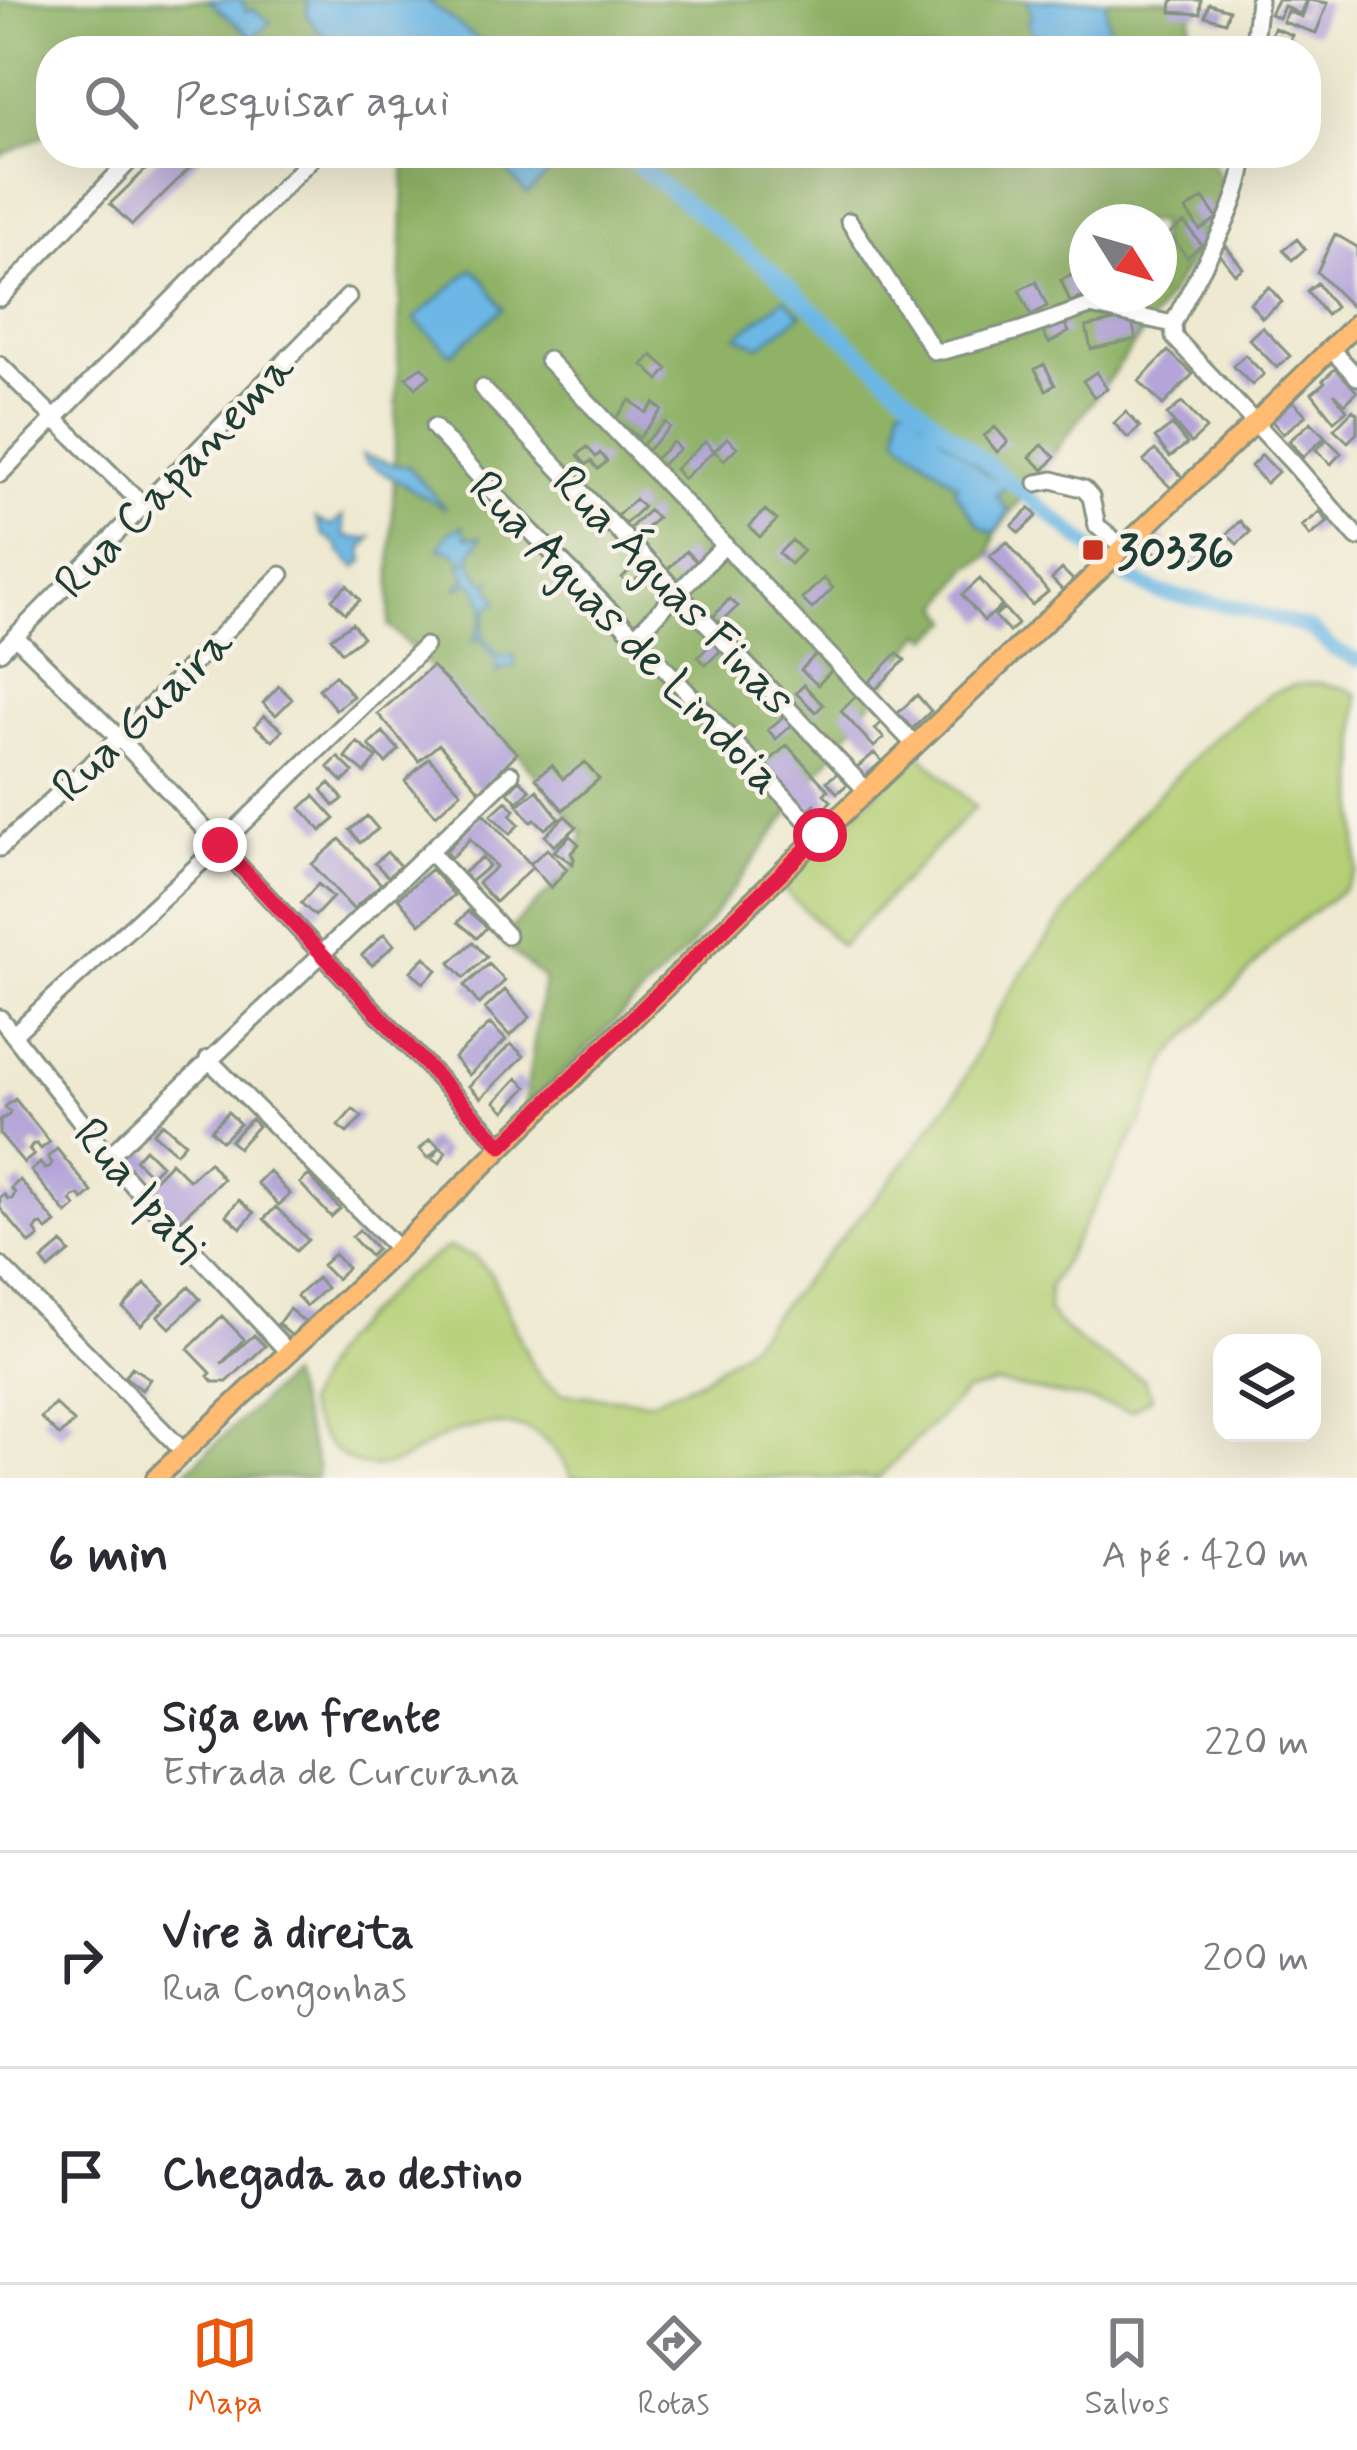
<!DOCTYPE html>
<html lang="pt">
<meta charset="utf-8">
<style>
:root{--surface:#fff;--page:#f2f2f3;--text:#2b2b33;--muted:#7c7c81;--line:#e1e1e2;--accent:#ea580c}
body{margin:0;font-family:Mynerve,sans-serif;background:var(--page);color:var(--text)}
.controls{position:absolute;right:36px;bottom:36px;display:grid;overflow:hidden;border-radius:24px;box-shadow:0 12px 48px #0002}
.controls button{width:108px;height:108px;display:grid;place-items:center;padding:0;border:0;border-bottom:3px solid var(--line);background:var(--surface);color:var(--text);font:60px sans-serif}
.compass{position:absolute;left:1069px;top:204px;width:108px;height:108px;border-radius:50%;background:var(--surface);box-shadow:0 12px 48px #0002;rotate:127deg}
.stop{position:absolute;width:36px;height:36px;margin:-27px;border:9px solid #e11d48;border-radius:50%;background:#fff}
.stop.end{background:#e11d48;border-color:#fff;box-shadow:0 3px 12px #0008}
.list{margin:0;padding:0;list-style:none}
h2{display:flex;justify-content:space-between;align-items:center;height:156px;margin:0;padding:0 48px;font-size:51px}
h2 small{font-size:39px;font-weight:400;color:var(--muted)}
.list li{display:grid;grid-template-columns:78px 1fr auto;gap:36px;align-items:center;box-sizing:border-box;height:216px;padding:0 48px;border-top:3px solid var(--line)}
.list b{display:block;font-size:45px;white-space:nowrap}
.list p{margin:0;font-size:39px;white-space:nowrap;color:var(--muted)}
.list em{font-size:39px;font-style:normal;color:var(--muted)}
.icon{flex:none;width:66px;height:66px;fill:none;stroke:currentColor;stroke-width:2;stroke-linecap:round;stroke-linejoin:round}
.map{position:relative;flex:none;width:1357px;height:1478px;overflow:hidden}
.search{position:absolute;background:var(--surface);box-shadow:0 12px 48px #0002;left:36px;right:36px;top:36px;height:132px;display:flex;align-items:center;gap:30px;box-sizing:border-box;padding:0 42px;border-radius:48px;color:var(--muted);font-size:45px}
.sheet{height:804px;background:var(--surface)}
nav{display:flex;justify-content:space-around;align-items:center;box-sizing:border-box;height:168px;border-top:3px solid var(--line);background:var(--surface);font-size:33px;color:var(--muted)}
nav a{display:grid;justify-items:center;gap:6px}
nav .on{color:var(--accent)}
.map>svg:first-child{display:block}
.green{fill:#b4cf75;stroke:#6a8654;stroke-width:3}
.forest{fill:#8fb266;stroke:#57784d;stroke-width:3;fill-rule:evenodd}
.water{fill:#6cb7e5;stroke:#467a8c;stroke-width:3}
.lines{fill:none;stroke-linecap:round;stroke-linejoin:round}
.canal{stroke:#6cb7e5;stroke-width:15}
.building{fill:#b4a4d9}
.minor-casing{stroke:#869382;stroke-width:21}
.major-casing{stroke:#869382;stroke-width:24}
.minor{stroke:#fff;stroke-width:15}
.major{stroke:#febb71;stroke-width:18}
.route{stroke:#e11d48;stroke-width:15}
.poi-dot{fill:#c8321e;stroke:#f7f3e8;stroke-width:4.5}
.labels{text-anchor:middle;stroke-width:9;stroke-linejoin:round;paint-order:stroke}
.street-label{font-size:48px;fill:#1f3d34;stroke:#f7f3e8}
.poi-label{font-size:48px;font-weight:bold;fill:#1f3d34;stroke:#f7f3e8;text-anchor:start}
</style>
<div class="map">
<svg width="1357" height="1478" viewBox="0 0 1357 1478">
<rect width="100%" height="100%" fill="#f7f3e8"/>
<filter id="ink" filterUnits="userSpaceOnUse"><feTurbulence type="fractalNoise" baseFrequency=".00833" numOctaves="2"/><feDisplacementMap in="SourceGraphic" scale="24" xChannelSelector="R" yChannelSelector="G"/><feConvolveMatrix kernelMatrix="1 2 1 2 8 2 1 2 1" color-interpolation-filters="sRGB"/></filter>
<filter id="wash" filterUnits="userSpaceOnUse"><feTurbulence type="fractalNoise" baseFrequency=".004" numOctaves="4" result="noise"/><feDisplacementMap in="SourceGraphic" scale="48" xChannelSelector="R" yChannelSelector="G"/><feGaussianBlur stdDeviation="2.7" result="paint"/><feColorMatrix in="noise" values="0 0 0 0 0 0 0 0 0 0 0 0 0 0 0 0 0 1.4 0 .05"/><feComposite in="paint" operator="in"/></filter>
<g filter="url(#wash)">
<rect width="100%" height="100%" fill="#eee9d0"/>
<!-- green -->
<path class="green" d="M1320,683L1344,688L1357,694V871L1345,888L1286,932L1169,1056L1143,1119L1049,1287L1048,1311C1073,1343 1107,1361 1143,1378L1152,1397L1131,1411L1084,1399L995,1383L965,1392L878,1478H571C567,1462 555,1452 544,1440C532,1428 518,1426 501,1425C470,1424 447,1433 421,1449C413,1454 405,1460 396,1463C351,1478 319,1443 305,1404L325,1362L339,1341L402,1278L448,1247L475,1257L492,1276L530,1361L543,1381L564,1394L650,1401L699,1381L745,1348L887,1185L957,1093L995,1017L1021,975L1132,822L1213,738L1272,693L1294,685Z
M919,753L975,807L841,946L779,885Z"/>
<!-- forest -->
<path class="forest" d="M0,0H1194L1186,51H51V132L0,156Z
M405,153H1207L1230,198L1158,312L995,534L990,556L970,567L942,606L952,621L930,638L922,633L690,947L527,1108L525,1100L544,979L499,940L575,866L583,833L517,753L389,626ZM1087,222H1159V294H1087Z
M288,1376L318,1467L317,1478H179Z"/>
<!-- water -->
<path class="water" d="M208,0H242L246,11L253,9L271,22L253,38Z
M307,0H426L494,51H352L319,32L307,15Z
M1027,0H1105L1112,51H1080L1059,38L1034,35L1027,23L1032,15Z
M491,153H570L527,194Z
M472,269L483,278L503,309L451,354L414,319Z
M785,298L801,315L760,346L737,336Z
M900,404L912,405L924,420L934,423C944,445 946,438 962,452C976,464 983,476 1003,482V490L996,495L1009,511L995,534L980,526L954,491L957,485L898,437Z
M362,455L396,465L408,466L446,509L365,462Z
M343,516L345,537L364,539L372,537L362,550L364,561L356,568L340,552L337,544L324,536L316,519L331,526Z
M463,526L466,537H481L470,556L477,574L484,581H492L489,590L494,592L498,602L488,607L482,634L499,656L514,655L515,667L503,668L497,674L496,660L480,638L473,640C486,619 490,599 471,582L456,589L467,577L459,564L467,562L449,550L439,549L448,533Z"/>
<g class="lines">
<!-- canal -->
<path class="canal" d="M622,153L767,267L940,425L1127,577L1160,593L1236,607L1311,629L1333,649L1357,660"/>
</g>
<g id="blocks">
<!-- building -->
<path class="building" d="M1172,0H1201L1200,14L1171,12Z
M1277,0H1303L1306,1L1300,14L1284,6L1279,18L1270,14Z
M1308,0L1328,3L1316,33L1283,22L1287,11L1302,17Z
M1209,4L1229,10L1225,22L1205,16Z
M1274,28L1292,35L1287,48L1269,40Z
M163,153H199L202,156L132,225L110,204Z
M1203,198L1217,218L1200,230L1186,210Z
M1184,222L1202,245L1187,257L1169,234Z
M1335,234L1357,247V312L1317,272Z
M1297,239L1305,249L1292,260L1283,250Z
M1226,246L1243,268L1235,274L1218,252Z
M1074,274L1083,297L1070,302L1061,280Z
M1036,282L1047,306L1031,315L1019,290Z
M1317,283L1335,307L1326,315L1307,291Z
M1269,287L1282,302L1262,318L1250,303Z
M1131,317L1136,339L1091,349L1086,327Z
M1062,319L1069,332L1049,343L1042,330Z
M1262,327L1290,356L1277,368L1249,339Z
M1168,351L1193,374L1163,405L1139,381Z
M652,355L668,369L659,380L643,365Z
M1245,355L1264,374L1252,385L1233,366Z
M1044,364L1055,385L1046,390L1035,369Z
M422,366L430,376L416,388L406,377Z
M1336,368L1357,392L1345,404L1334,393L1347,410L1334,421L1312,393L1325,382L1323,380Z
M1096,372L1107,389L1094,397L1083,381Z
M630,400L646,413L654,403L662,410L639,438L615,419Z
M1293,401L1306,415L1283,434L1271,420Z
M1182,402L1206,429L1191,443L1167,415Z
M1353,410L1357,414V433L1348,442L1334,429Z
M1126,412L1140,427L1128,438L1114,423Z
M665,422L670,427L647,451L641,446Z
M1311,422L1325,437L1303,457L1289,441Z
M1172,425L1187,444L1170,457L1155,438Z
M995,427L1008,442L997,452L984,436Z
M727,438L737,447L724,460L714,451Z
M1327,439L1341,453L1331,464L1316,450Z
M706,441L714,451L683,479L675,469Z
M673,442L679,449L659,467L653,461Z
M1042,445L1055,457L1044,470L1030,457Z
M587,447L596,457L600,453L607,461L598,469L591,461L586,465L578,455Z
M1155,450L1182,477L1171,488L1144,461Z
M1262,455L1278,472L1266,483L1251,466Z
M635,499L643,507L625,524L617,516Z
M1030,508L1037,516L1019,533L1012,526Z
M649,510L657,518L635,539L627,531Z
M765,510L777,520L760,537L749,527Z
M1320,512L1328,522L1310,536L1302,526Z
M1240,521L1250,532L1237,544L1227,534Z
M1155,531L1168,543L1157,554L1145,542Z
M792,540L803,551L790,564L779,553Z
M1208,540L1216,550L1199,563L1191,553Z
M1007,542L1048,592L1032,605L990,556Z
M686,551L699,564L678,585L665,572Z
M640,560L648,568L630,586L622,578Z
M1062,569L1073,580L1063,591L1052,579Z
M824,578L833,588L812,609L802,599Z
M980,579L1002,606L984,621L962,595Z
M347,585L360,600L345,613L332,599Z
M729,599L738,606L718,625L712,618Z
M1004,608L1018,624L1009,632L995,616Z
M352,623L363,637L342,652L331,638Z
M715,640L723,648L706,665L698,657Z
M897,653L905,660L876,689L869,682Z
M816,654L833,669L818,685L801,670Z
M432,666L517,753L480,791L439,744L419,761L378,714Z
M335,675L353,696L336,710L319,689Z
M804,685L823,705L816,712L796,693Z
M279,686L292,699L276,715L263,703Z
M917,695L931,711L912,729L898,713Z
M856,696L881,723L875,729L884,738L874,747L841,711Z
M264,715L282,730L273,741L255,726Z
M785,715L793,724L776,739L768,730Z
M383,732L399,750L386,763L369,745Z
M357,742L377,758L365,773L345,757Z
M787,745L828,790L824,794L831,801L813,820L806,813L816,803L804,813L762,768Z
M874,753L882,761L864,777L856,768Z
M338,757L353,772L343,782L328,767Z
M429,758L461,792L436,815L405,781Z
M585,762L599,779L563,810L536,778L552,765L563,779Z
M839,772L848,784L837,793L827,781Z
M520,780L530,790L517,802L508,792Z
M330,783L343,799L334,806L322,790Z
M537,790L559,818L545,829L535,819L531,822L518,805Z
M314,796L335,819L321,831L301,808Z
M506,801L515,810L510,815L519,824L510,834L491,815Z
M483,813L533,867L495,902L478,883L496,867L470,839L451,858L445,852Z
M367,816L378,829L360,843L350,830Z
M565,816L577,827L554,846L545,836Z
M570,836L579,844L571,853L574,858L573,864L554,851Z
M340,839L381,884L353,909L312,864Z
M547,849L567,869L551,888L530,864Z
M387,852L400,866L388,877L375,863Z
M482,857L489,866L470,882L463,873Z
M431,869L454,895L420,924L398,898Z
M318,884L333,897L315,916L301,903Z
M468,911L487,927L477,938L458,922Z
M384,934L394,945L372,965L362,955Z
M473,942L487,957L464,978L450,963Z
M425,957L437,970L423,983L411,971Z
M489,964L505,981L479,1004L464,986Z
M505,990L530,1017L510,1036L485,1009Z
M490,1024L506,1040L469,1075L454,1058Z
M511,1044L524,1056L481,1098L469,1086Z
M517,1078L527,1087L505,1111L495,1102Z
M15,1099L50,1142L41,1149L37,1144H33L29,1150L34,1155L24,1163L0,1134V1120L9,1115L10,1112L5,1107Z
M353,1109L362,1117L347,1133L338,1126Z
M228,1112L240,1124L222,1141L211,1130Z
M251,1119L258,1126L238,1148L230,1141Z
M162,1123L185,1143L176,1153L153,1133Z
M430,1139L446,1152L440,1163L432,1159L439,1148L428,1158L420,1149Z
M57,1149L92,1192L83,1200L79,1195L73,1197L71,1201L76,1206L67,1214L31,1171L40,1163L45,1169L49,1168L52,1163L48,1157Z
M145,1149L161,1165L151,1175L135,1160Z
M171,1162L189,1180L209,1162L223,1179L178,1222L146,1188Z
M269,1171L290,1194L279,1205L257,1183Z
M309,1175L340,1209L331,1217L300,1183Z
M20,1180L56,1223L47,1230L42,1225L38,1226L35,1231L39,1237L30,1244L0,1208V1197L4,1194L8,1199H12L15,1193L11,1188Z
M239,1200L254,1213L241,1228L226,1215Z
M276,1207L308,1240L296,1251L264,1219Z
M359,1230L377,1249L370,1256L352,1237Z
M62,1243L70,1252L49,1269L42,1260Z
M334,1254L347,1268L336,1279L322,1265Z
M317,1278L326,1288L306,1306L297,1296Z
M145,1284L164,1302L141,1325L123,1308Z
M189,1287L200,1299L170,1328L158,1316Z
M289,1309L305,1322L293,1337L278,1324Z
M222,1316L244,1339L221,1364L254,1335L265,1346L227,1382H213L208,1376L211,1373L188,1349Z
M132,1367L150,1379L142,1390L125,1377Z
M55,1404L74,1422L60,1436L41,1418Z"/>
</g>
</g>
<g filter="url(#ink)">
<use href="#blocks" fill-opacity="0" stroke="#869382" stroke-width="3"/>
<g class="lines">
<!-- minor casing -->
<g class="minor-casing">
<path id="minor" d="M1253,51L1259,0
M849,221L934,351H943L1018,331L1090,306L1173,324
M0,298L137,153
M1173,324L1174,337L1292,462L1357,537
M1173,324C1198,271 1241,211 1245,153
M1330,348L1357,377
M548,360L915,745
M0,365L142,504
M482,388L867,791
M434,427L504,504L635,636L820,835
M0,474L317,153
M1037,483L1053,480L1084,489L1091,497L1097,526L1123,547
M15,636L119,738L502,1146
M635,636L725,545
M0,652L348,297
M0,848L119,738L281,575
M430,852L507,935
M0,1018L119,1170L289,1353
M13,1035L220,845L425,646
M208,1059L398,1249
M109,1156L511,774
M0,1265L183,1451"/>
</g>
<!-- major casing -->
<g class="major-casing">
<path id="major" d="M156,1478L398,1249L820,835L1256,422L1357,323"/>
</g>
<!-- minor -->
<use href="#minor" class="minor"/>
<!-- major -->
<use href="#major" class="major"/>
</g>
</g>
<g class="lines" filter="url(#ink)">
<!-- route -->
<path class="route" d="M220,845L502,1146L820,835"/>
</g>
<!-- markers -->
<rect class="poi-dot" x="1081" y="538" width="24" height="24" rx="6"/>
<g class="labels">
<!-- street labels -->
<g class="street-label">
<text transform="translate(173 474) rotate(-46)" y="17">Rua Capanema</text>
<text transform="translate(675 589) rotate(46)" y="17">Rua Águas Finas</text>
<text transform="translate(627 631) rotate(46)" y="17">Rua Aguas de Lindoia</text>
<text transform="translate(141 713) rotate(-44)" y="17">Rua Guaira</text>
<text transform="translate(141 1189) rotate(49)" y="17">Rua Ipati</text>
</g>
<!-- poi labels -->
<g class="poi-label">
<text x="1117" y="567">30336</text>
</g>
</g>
</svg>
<div class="controls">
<button><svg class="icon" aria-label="layers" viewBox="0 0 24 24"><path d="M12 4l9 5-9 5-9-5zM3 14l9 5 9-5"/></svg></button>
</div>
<svg class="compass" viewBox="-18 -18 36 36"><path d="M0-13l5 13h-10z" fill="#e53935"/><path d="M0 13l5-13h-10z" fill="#7c7c81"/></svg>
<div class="stop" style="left:820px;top:835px"></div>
<div class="stop end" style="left:220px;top:845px"></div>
<div class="search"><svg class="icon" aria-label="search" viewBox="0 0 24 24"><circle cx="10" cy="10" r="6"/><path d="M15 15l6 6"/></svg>Pesquisar aqui</div>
</div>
<section class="sheet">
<h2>6 min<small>A pé · 420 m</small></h2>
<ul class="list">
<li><svg class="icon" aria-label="ahead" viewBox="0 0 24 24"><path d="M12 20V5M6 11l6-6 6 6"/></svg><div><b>Siga em frente</b><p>Estrada de Curcurana</p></div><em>220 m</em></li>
<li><svg class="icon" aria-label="right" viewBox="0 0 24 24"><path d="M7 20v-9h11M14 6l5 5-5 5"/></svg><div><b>Vire à direita</b><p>Rua Congonhas</p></div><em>200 m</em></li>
<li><svg class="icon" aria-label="arrive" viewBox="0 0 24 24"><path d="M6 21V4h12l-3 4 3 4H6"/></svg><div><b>Chegada ao destino</b></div></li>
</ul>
</section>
<nav>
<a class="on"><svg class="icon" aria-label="map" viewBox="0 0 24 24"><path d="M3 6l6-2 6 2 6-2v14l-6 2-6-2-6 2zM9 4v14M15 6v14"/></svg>Mapa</a>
<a><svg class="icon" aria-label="directions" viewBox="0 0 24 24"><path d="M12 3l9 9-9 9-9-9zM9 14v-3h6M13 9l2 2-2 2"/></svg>Rotas</a>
<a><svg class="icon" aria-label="saved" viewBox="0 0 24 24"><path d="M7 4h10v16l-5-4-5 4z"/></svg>Salvos</a>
</nav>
